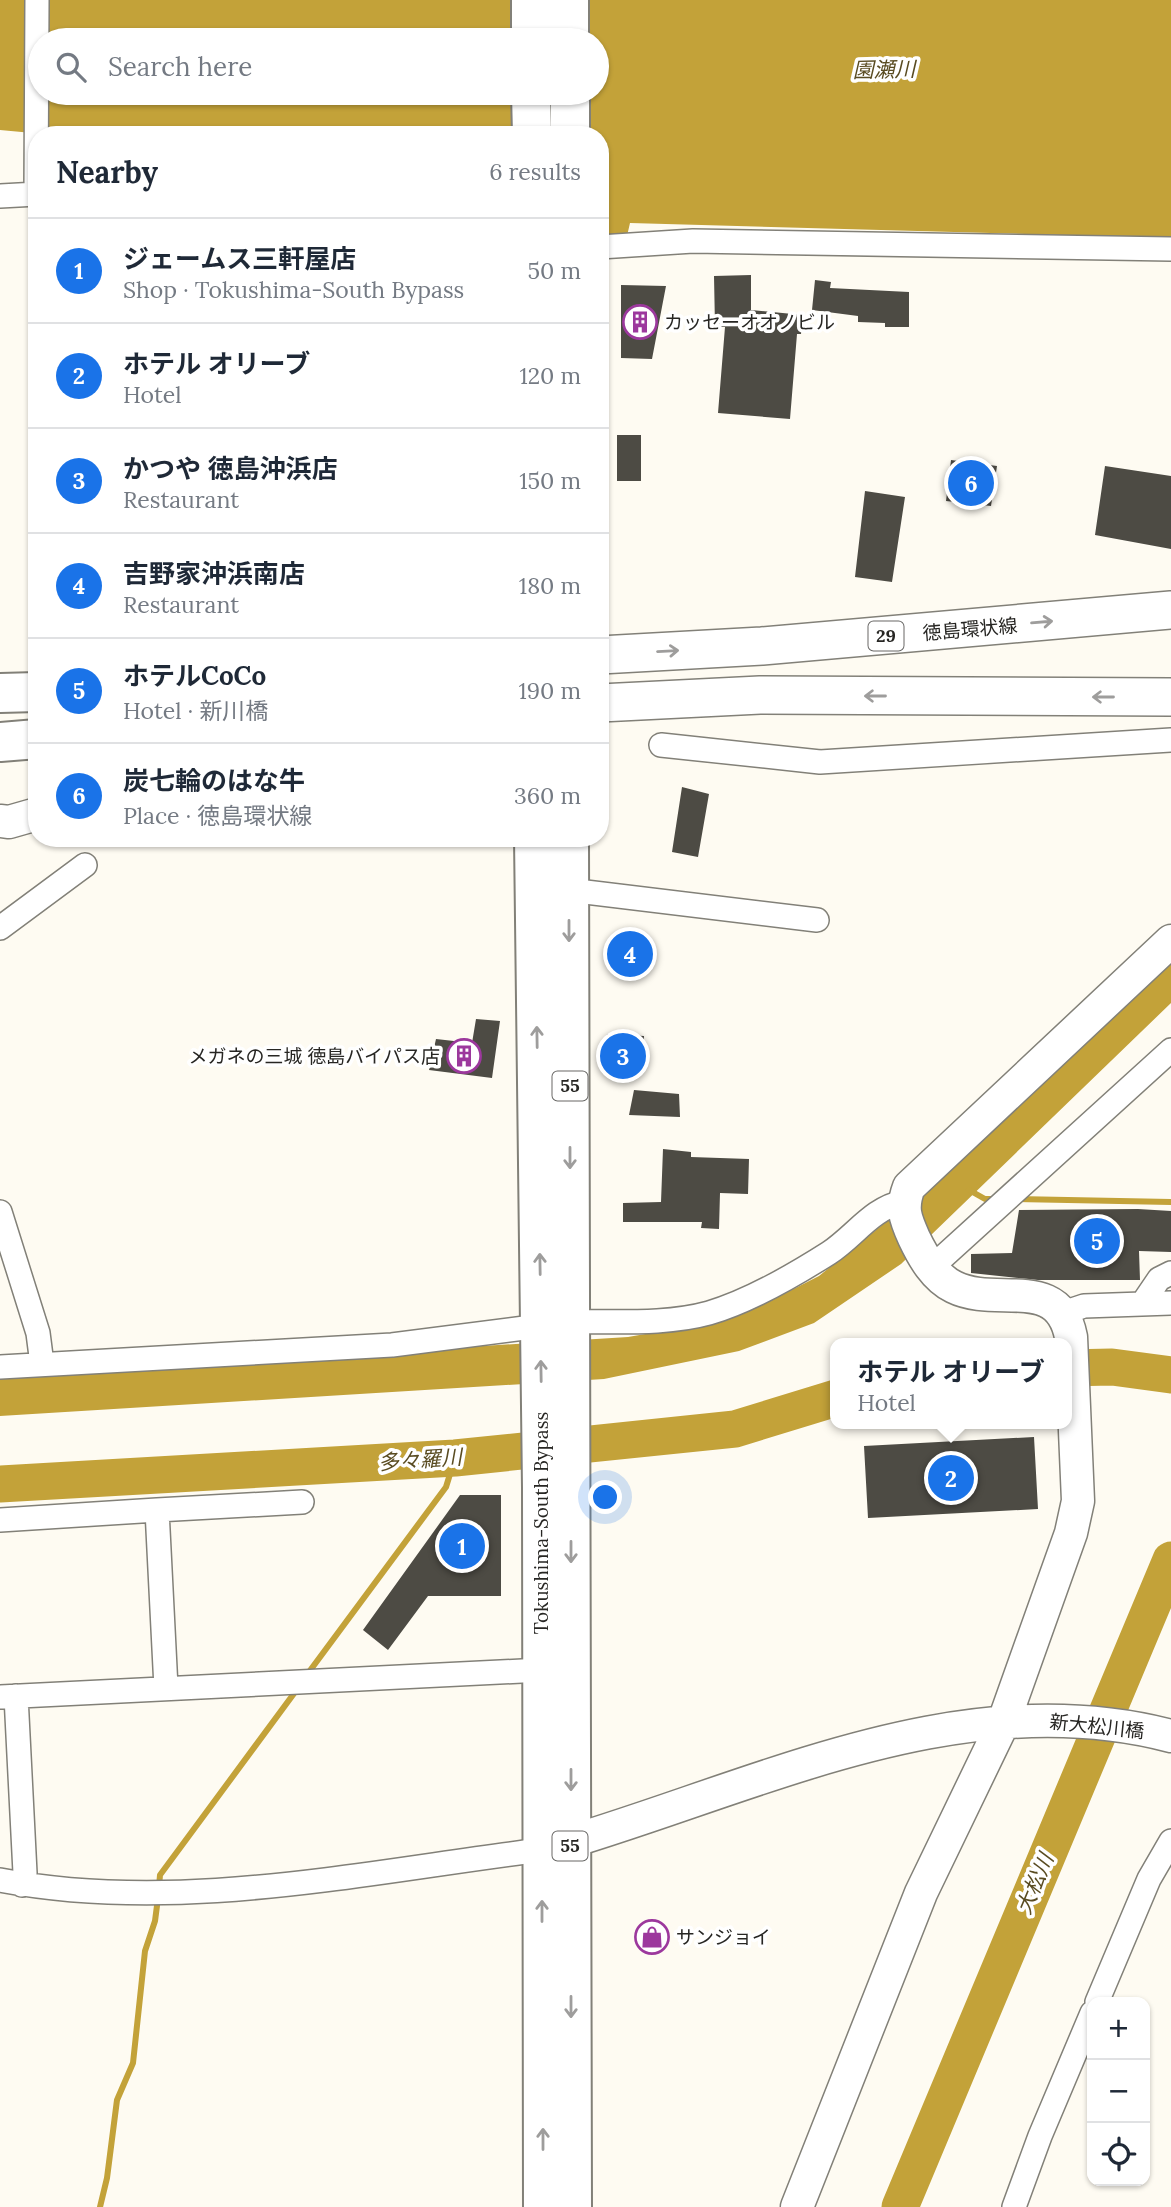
<!DOCTYPE html>
<meta charset="utf-8">
<style>
:root{--surface:#fff;--page:#f2f2f3;--text:#1f2937;--muted:#747a83;--line:#e0e1e3;--accent:#1a73e8}
body{margin:0;font-family:Lora,"Noto Sans JP",serif;background:var(--page);color:var(--text)}
.controls{position:absolute;right:21px;bottom:21px;display:grid;overflow:hidden;border-radius:14px;box-shadow:0 2px 5px #0004}
.controls button{width:63px;height:63px;display:grid;place-items:center;padding:0;border:0;border-bottom:2px solid var(--line);background:var(--surface);color:var(--text);font:35px sans-serif}
.you{position:absolute;left:606px;top:1498px;width:24px;height:24px;margin:-18px;border:5px solid #fff;border-radius:50%;background:#1a73e8;box-shadow:0 0 0 10px #1a73e833}
.badge{display:grid;place-items:center;width:46px;height:46px;border-radius:50%;background:var(--accent);color:#fff;font-size:23px;font-weight:700}
.pin{position:absolute;translate:-50% -50%;border:4px solid #fff;box-shadow:0 2px 7px #0006}
.popup{position:absolute;left:830px;top:1338px;width:242px;height:91px;box-sizing:border-box;display:grid;place-content:center;border-radius:14px;background:var(--surface);filter:drop-shadow(0 2px 5px #0005);font-size:23px;white-space:nowrap;color:var(--muted)}
.popup b{font-size:26px;color:var(--text)}
.popup::after{content:'';position:absolute;left:50%;top:100%;margin-left:-14px;border:14px solid transparent;border-top-color:var(--surface)}
.list{margin:0;padding:0;list-style:none}
h2{display:flex;justify-content:space-between;align-items:center;height:91px;margin:0;padding:0 28px;font-size:30px}
h2 small{font-size:23px;font-weight:400;color:var(--muted)}
.list li{display:grid;grid-template-columns:46px 1fr auto;gap:21px;align-items:center;box-sizing:border-box;height:105px;padding:0 28px;border-top:2px solid var(--line)}
.list b{display:block;font-size:26px;white-space:nowrap}
.list p{margin:0;font-size:23px;white-space:nowrap;color:var(--muted)}
.list em{font-size:23px;font-style:normal;color:var(--muted)}
.icon{flex:none;width:38px;height:38px;fill:none;stroke:currentColor;stroke-width:2;stroke-linecap:round;stroke-linejoin:round}
.map{position:relative;flex:none;width:1171px;height:2207px;overflow:hidden}
.search{position:absolute;background:var(--surface);box-shadow:0 2px 5px #0004;left:28px;top:28px;width:581px;height:77px;display:flex;align-items:center;gap:18px;box-sizing:border-box;padding:0 24px;border-radius:38px;color:var(--muted);font-size:26px}
.panel{position:absolute;background:var(--surface);box-shadow:0 2px 5px #0004;left:28px;top:126px;width:581px;height:721px;border-radius:28px}
.map>svg:first-child{display:block}
.water{fill:#c3a239;fill-rule:evenodd}
.lines{fill:none;stroke-linecap:round;stroke-linejoin:round}
.stream{stroke:#c3a239;stroke-width:6}
.river{stroke:#c3a239;stroke-width:37}
.building{fill:#4d4b44}
.street-casing{stroke:#828078;stroke-width:26}
.secondary-casing{stroke:#828078;stroke-width:35}
.primary-casing{stroke:#828078;stroke-width:40}
.highway-casing{stroke:#828078;stroke-width:42}
.street{stroke:#fff;stroke-width:23}
.secondary{stroke:#fff;stroke-width:32}
.primary{stroke:#fff;stroke-width:37}
.highway{stroke:#fff;stroke-width:38}
.oneway{stroke:#9e9d9c}
.labels{text-anchor:middle;stroke-width:7;stroke-linejoin:round;paint-order:stroke}
.shield{fill:#fff;stroke:#686765;stroke-width:2}
.shield-label{font-size:18px;font-weight:bold;fill:#272623}
.poi-label{font-size:19px;fill:#272623;stroke:#fff;text-anchor:start}
.street-label{font-size:19px;fill:#272623;stroke:#fff}
.water-label{font-size:21px;font-style:italic;fill:#5a4c22;stroke:#fff}
</style>
<div class="map">
<svg width="1171" height="2207" viewBox="0 0 1171 2207">
<rect width="100%" height="100%" fill="#fefbf2"/>
<!-- water -->
<path class="water" d="M0,0H1171V238L630,223L627,236L600,234V135H54L0,130ZM40,40H597V93H40Z
M1171,962V1003L901,1264L814,1323L739,1351L604,1379L0,1416V1376L628,1337L703,1324L772,1300L819,1276L933,1184Z"/>
<g class="lines">
<!-- stream -->
<path class="stream" d="M969,1190L985,1199H998
M1016,1199L1171,1202
M306,1676L446,1487L455,1458
M159,1887L160,1875L298,1688
M100,2207L107,2178L117,2100L133,2063L145,1951L155,1921L158,1898"/>
<!-- river -->
<path class="river" d="M1066,1368L1112,1367L1171,1375
M0,1484L455,1458L735,1429L836,1398
M900,2207L1171,1560"/>
</g>
<!-- building -->
<path class="building" d="M751,275V310L803,315L801,334H797L790,419L718,413L725,327H715L714,276Z
M815,280L831,282L830,288L909,292V327H885V323L858,322V316L812,310Z
M621,285L666,286L652,359L621,358Z
M617,435H641V481H617Z
M951,460L997,466L991,506L946,501Z
M1105,466L1171,476V549L1095,535Z
M865,491L905,497L892,582L855,577Z
M682,787L709,794L698,857L672,852Z
M609,938L654,943L651,971L606,965Z
M476,1019L500,1021L492,1078L429,1070L436,1039L472,1043Z
M607,1034L644,1036L642,1063L605,1061Z
M634,1090L679,1094L680,1117L629,1115Z
M663,1149L691,1152V1157L749,1159L748,1194L720,1193L719,1229L701,1228L702,1222H623V1203L661,1202Z
M1138,1209L1171,1211V1252L1139,1251L1140,1280H1038L971,1273V1254L1012,1253L1019,1210Z
M1034,1437L1038,1509L868,1518L864,1446Z
M460,1495H501V1596H428L388,1650L363,1630Z"/>
<g class="lines">
<!-- street casing -->
<g class="street-casing">
<path id="street" d="M36,194L37,0
M0,196L37,194
M600,247L693,241L1171,249
M661,745L820,762L1171,740
M569,890L817,920
M0,928L85,865
M0,1212L38,1333L42,1364
M932,1267L1171,1050
M1142,1304L1159,1279L1171,1273
M1063,1313L1084,1306L1171,1303
M570,1322C615,1321 666,1325 709,1313C747,1302 796,1274 829,1253C855,1236 872,1208 903,1202
M0,1367L392,1345L540,1326
M157,1510L302,1502
M0,1520L157,1510L166,1688
M16,1696L25,1873L22,1885
M0,1697L541,1670
M0,1880C178,1914 364,1872 541,1850
M1097,2002L1149,1879L1171,1841
M1014,2207L1040,2136L1092,2013"/>
</g>
<!-- secondary casing -->
<g class="secondary-casing">
<path id="secondary" d="M0,821L9,822L37,814
M549,1848C751,1790 957,1680 1171,1736
M797,2207L921,1893L1004,1721L1071,1533L1078,1501L1071,1337C1059,1273 996,1308 954,1287C935,1278 923,1257 914,1238C905,1218 901,1208 909,1187L1171,941"/>
</g>
<!-- primary casing -->
<g class="primary-casing">
<path id="primary" d="M600,655L762,646L1171,610
M600,703L760,695L1171,697"/>
</g>
<!-- highway casing -->
<g class="highway-casing">
<path id="highway" d="M531,0V40
M569,0V40
M531,93L532,135
M570,93V135
M0,693L37,692
M0,742L37,739
M534,838L542,1488L543,2207
M569,838L572,2207"/>
</g>
<!-- street -->
<use href="#street" class="street"/>
<!-- secondary -->
<use href="#secondary" class="secondary"/>
<!-- primary -->
<use href="#primary" class="primary"/>
<!-- highway -->
<use href="#highway" class="highway"/>
</g>
<!-- one-way arrows -->
<defs><path id="oneway-shaft" d="M-6 0H5M1.5-3L5.5 0L1.5 3" fill="none" stroke-width="1.6" stroke-linecap="round" stroke-linejoin="round" transform="scale(1.75)"/></defs>
<g class="oneway">
<use href="#oneway-shaft" transform="translate(1042 622) rotate(-5)"/>
<use href="#oneway-shaft" transform="translate(668 651) rotate(-3)"/>
<use href="#oneway-shaft" transform="translate(875 696) rotate(-180)"/>
<use href="#oneway-shaft" transform="translate(1103 697) rotate(-180)"/>
<use href="#oneway-shaft" transform="translate(569 931) rotate(90)"/>
<use href="#oneway-shaft" transform="translate(537 1037) rotate(-91)"/>
<use href="#oneway-shaft" transform="translate(570 1158) rotate(90)"/>
<use href="#oneway-shaft" transform="translate(540 1264) rotate(-91)"/>
<use href="#oneway-shaft" transform="translate(541 1371) rotate(-91)"/>
<use href="#oneway-shaft" transform="translate(571 1552) rotate(90)"/>
<use href="#oneway-shaft" transform="translate(571 1780) rotate(90)"/>
<use href="#oneway-shaft" transform="translate(542 1911) rotate(-90)"/>
<use href="#oneway-shaft" transform="translate(571 2007) rotate(90)"/>
<use href="#oneway-shaft" transform="translate(543 2139) rotate(-90)"/>
</g>
<!-- icons -->
<defs>
<g id="building-ring" transform="scale(1.75)"><circle r="9.5" fill="#fff" stroke="#9c389d" stroke-width="1.5"/><path d="M-4-6H4V6H1V3H-1V6H-4ZM-2.5-4.3h1.7v1.8h-1.7ZM.8-4.3h1.7v1.8H.8ZM-2.5-1h1.7V.8h-1.7ZM.8-1h1.7V.8H.8Z" fill="#9c389d"/></g>
<g id="shop-ring" transform="scale(1.75)"><circle r="9.5" fill="#fff" stroke="#9c389d" stroke-width="1.5"/><path d="M-5-2.5h2.3a2.7 3.5 0 0 1 5.4 0H5L5.5 6h-11ZM-1.5-2.5h3a1.5 2.3 0 0 0-3 0Z" fill="#9c389d"/></g>
</defs>
<g fill-rule="evenodd">
<use href="#building-ring" x="640" y="322"/>
<use href="#building-ring" x="464" y="1056"/>
<use href="#shop-ring" x="652" y="1937"/>
</g>
<g class="labels">
<!-- shield labels -->
<g class="shield">
<rect x="868.5" y="621.5" width="35" height="29" rx="5"/>
<rect x="552.5" y="1071.5" width="35" height="29" rx="5"/>
<rect x="552.5" y="1831.5" width="35" height="29" rx="5"/>
</g>
<g class="shield-label">
<text x="886" y="642">29</text>
<text x="570" y="1092">55</text>
<text x="570" y="1852">55</text>
</g>
<!-- poi labels -->
<g class="poi-label">
<text x="664" y="329">カッセーオオノビル</text>
<text x="440" y="1063" text-anchor="end">メガネの三城 徳島バイパス店</text>
<text x="676" y="1944">サンジョイ</text>
</g>
<!-- street labels -->
<g class="street-label">
<text transform="translate(970 629) rotate(-5)" y="7">徳島環状線</text>
<text transform="translate(541 1523) rotate(-90)" y="7">Tokushima-South Bypass</text>
<text transform="translate(1097 1726) rotate(6)" y="7">新大松川橋</text>
</g>
<!-- water labels -->
<g class="water-label">
<text transform="translate(884 70) rotate(-1)" y="7">園瀬川</text>
<text transform="translate(420 1460) rotate(-4)" y="7">多々羅川</text>
<text transform="translate(1035 1884) rotate(-67)" y="7">大松川</text>
</g>
</g>
</svg>
<div class="controls">
<button>+</button>
<button>−</button>
<button><svg class="icon" aria-label="locate" viewBox="0 0 24 24"><circle cx="12" cy="12" r="6"/><path d="M12 2v4M12 18v4M2 12h4M18 12h4"/></svg></button>
</div>
<div class="you"></div>
<div class="pin badge" style="left:462px;top:1546px">1</div>
<div class="pin badge" style="left:951px;top:1478px">2</div>
<div class="popup"><b>ホテル オリーブ</b>Hotel</div>
<div class="pin badge" style="left:623px;top:1056px">3</div>
<div class="pin badge" style="left:630px;top:954px">4</div>
<div class="pin badge" style="left:1097px;top:1241px">5</div>
<div class="pin badge" style="left:971px;top:483px">6</div>
<div class="search"><svg class="icon" aria-label="search" viewBox="0 0 24 24"><circle cx="10" cy="10" r="6"/><path d="M15 15l6 6"/></svg>Search here</div>
<section class="panel">
<h2>Nearby<small>6 results</small></h2>
<ul class="list">
<li><span class="badge">1</span><div><b>ジェームス三軒屋店</b><p>Shop · Tokushima-South Bypass</p></div><em>50 m</em></li>
<li><span class="badge">2</span><div><b>ホテル オリーブ</b><p>Hotel</p></div><em>120 m</em></li>
<li><span class="badge">3</span><div><b>かつや 徳島沖浜店</b><p>Restaurant</p></div><em>150 m</em></li>
<li><span class="badge">4</span><div><b>吉野家沖浜南店</b><p>Restaurant</p></div><em>180 m</em></li>
<li><span class="badge">5</span><div><b>ホテルCoCo</b><p>Hotel · 新川橋</p></div><em>190 m</em></li>
<li><span class="badge">6</span><div><b>炭七輪のはな牛</b><p>Place · 徳島環状線</p></div><em>360 m</em></li>
</ul>
</section>
</div>
